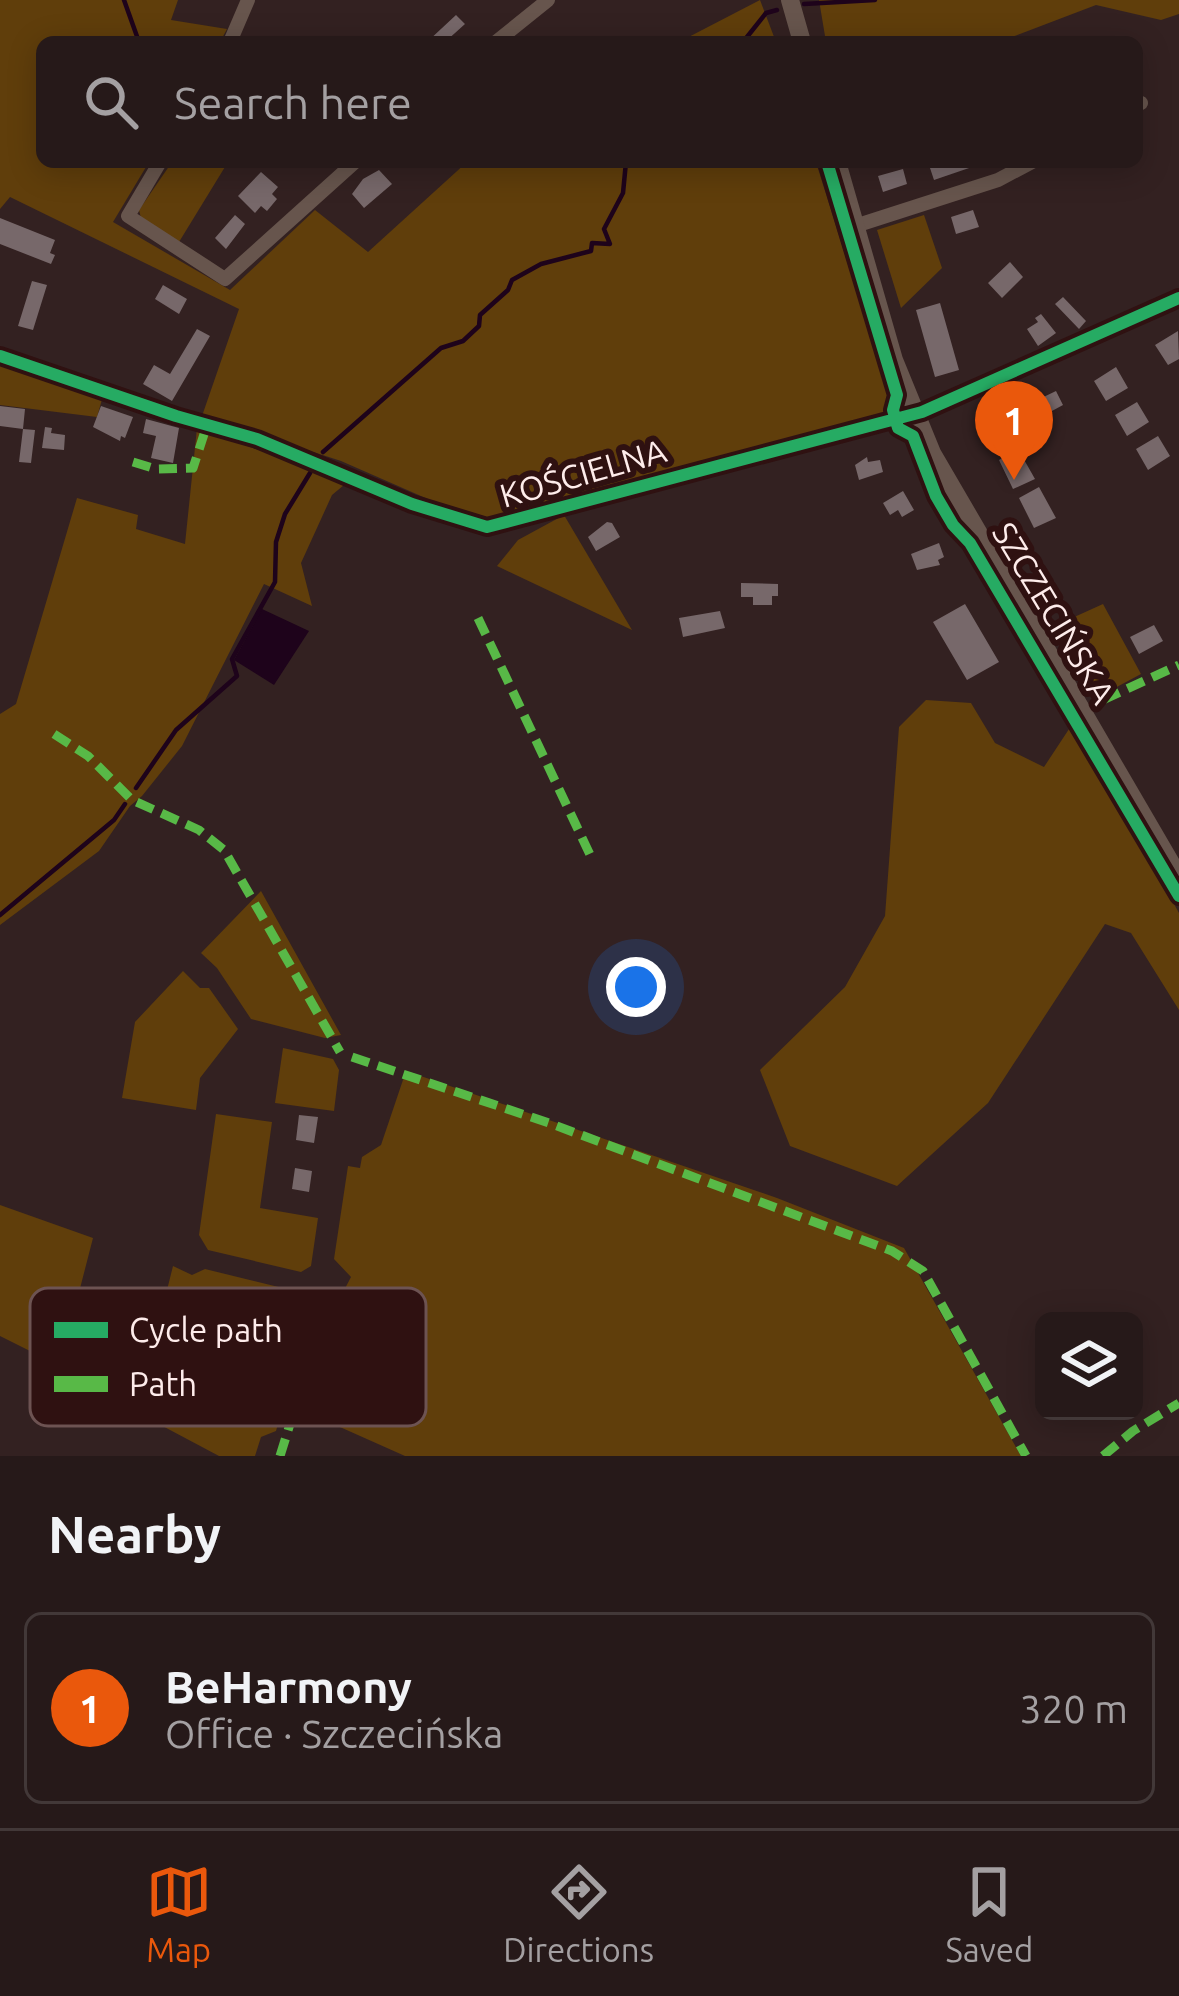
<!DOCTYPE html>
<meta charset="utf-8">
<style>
:root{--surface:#261919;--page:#322626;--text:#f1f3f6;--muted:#a4a0a2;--line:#423838;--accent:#ea580c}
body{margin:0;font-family:Ubuntu,sans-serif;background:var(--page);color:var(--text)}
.controls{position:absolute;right:36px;bottom:36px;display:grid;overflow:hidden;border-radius:18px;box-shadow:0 6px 30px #0003}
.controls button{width:108px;height:108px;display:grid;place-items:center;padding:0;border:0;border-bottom:3px solid var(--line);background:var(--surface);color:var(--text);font:60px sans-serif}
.you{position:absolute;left:636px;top:987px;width:42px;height:42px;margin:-30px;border:9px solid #fff;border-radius:50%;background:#1a73e8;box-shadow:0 0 0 18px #1a73e833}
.badge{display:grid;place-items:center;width:78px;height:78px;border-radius:50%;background:var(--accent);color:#fff;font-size:39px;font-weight:700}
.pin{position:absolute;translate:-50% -99px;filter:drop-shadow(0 3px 6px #0008)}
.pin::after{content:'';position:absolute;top:63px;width:42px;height:36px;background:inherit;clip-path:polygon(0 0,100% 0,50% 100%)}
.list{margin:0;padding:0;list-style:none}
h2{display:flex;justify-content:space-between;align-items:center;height:156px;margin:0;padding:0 48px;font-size:51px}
h2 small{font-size:39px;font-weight:400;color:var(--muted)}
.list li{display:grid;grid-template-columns:78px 1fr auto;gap:36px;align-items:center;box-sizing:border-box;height:192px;margin:0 24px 24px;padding:0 24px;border:3px solid var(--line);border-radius:18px}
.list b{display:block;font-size:45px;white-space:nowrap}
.list p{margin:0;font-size:39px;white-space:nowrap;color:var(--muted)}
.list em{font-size:39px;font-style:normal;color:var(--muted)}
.icon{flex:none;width:66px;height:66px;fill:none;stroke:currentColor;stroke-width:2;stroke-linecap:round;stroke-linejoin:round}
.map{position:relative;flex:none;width:1179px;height:1456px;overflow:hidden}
.search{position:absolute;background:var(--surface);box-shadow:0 6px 30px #0003;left:36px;right:36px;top:36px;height:132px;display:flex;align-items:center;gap:30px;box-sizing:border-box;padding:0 42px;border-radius:18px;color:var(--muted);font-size:45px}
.sheet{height:372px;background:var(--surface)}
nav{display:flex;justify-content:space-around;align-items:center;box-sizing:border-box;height:168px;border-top:3px solid var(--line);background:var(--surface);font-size:33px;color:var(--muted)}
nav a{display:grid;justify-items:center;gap:6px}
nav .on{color:var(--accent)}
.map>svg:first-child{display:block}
.green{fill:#603e0b}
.water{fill:#1e031b}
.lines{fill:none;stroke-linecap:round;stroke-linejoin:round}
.stream{stroke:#1e031b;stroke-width:4.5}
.building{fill:#77686a}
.minor{stroke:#67554d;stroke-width:14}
.tertiary{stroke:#67554d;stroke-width:18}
.quiet{stroke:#58b947;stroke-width:9;stroke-dasharray:18 9;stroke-linecap:butt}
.cycleway-casing{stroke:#2f1111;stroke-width:20}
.cycleway{stroke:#26ab63;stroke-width:12}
.labels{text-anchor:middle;stroke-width:12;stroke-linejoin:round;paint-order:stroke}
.street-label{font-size:33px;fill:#feeceb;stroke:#2f1111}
.key{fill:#2f1111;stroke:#6d5352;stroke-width:3}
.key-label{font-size:33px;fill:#feeceb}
</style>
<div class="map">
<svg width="1179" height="1456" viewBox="0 0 1179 1456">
<rect width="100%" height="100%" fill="#332121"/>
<!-- green -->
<path class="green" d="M0,0H178L171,20L227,29L220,42H42V162H149L113,222L230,290L315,210L368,252L467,162H816L894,412L490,518L430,500L341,461L202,416L239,309L10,197L0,209Z
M760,0L776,42H679Z
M819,0H1179V14L1161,20L1096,5L999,42H826Z
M172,162H228L179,242L142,222L139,210Z
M924,215L942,268L901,308L877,230Z
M0,363L103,396L97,417L0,405Z
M197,428L309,468L344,485L332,495L301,563L312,606L264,584L182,746L142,796L130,806L99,851L0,925V714L16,704L77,498L138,515L136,529L185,544Z
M564,515L632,630L497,566L518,540Z
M1103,604L1141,674L1113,689L1108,682L1089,694L1050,628Z
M926,700L971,703L995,743L1044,767L1071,726L1077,730L1179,913V1010L1131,933L1105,924L988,1103L897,1186L790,1146L760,1070L845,987L885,916L899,727Z
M261,891L341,1035L325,1038L251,1019L217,968L201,953Z
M183,971L200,988H209L238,1029L200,1078L196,1110L122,1098L135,1022Z
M283,1048L333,1059L339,1070L334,1111L275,1103Z
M406,1071L777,1198L904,1248L1021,1456H405L304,1411L320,1362L326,1310L339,1300L351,1277L334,1259L348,1166L360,1168L362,1157L381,1145Z
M216,1114L272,1122L260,1208L318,1218L311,1266L301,1272L208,1250L199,1235Z
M0,1205L93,1238L60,1366L0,1336Z
M173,1266L192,1275L205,1269L299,1292L306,1304L302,1334L257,1310L228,1369L156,1334Z
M182,1364L275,1409L280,1417L276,1431L261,1437L255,1456H219L155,1422Z"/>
<!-- water -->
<path class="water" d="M262,609L309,631L274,685L234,660Z"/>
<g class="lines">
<!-- stream -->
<path class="stream" d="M124,0L139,42
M804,4L875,0
M743,42L766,13L777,10
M323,452L441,348L463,341L479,326L480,315L508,290L512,280L541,264L591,251L592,243L610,244L604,229L623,193L626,162
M136,788L176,730L237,676L232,659L275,582L276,542L285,514L310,473
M0,915L114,820L125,804"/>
</g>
<!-- building -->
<path class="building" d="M456,15L465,24L445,42H427Z
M928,162H970L972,167L934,180Z
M903,169L907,184L883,192L878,176Z
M379,170L392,184L364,208L352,194L363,179Z
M261,172L278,187L272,194L277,199L267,211L261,206L255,213L238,196Z
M973,210L979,227L956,234L951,217Z
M235,215L245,224L226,249L215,238Z
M0,218L55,240L50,253L55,255L51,264L0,244Z
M1010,262L1023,277L1002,298L988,283Z
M32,281L47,285L33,330L18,326Z
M163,285L187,299L179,314L155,299Z
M1063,297L1086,321L1079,329L1055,304Z
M940,303L959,370L935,377L916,310Z
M1041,314L1056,333L1038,346L1027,329L1038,322L1035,318Z
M197,329L210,336L172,401L143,384L154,365L170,374Z
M1178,331L1179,359L1168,365L1155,345Z
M1116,367L1128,388L1106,401L1094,381Z
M1056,391L1063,405L1039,418L1031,403Z
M1137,402L1149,422L1127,436L1115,415Z
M0,406L25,409L23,429L0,426Z
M101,406L133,417L125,438L121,436L120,441L93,427Z
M997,408L1014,440L993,450L976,421Z
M146,419L179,428L173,463L151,458L156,436L143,433Z
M45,427L52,428L51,433L65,435L64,450L42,448Z
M23,429L35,430L31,463L19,462Z
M1158,436L1170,456L1148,470L1136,449Z
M1018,449L1035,479L1013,489L999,460Z
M867,457L868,462L880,460L883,472L859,480L855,465Z
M1039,487L1056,518L1034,528L1019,498Z
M903,491L914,510L902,517L898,510L890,515L883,503Z
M607,522L612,523L620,537L596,551L588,537Z
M939,543L944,557L938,560L940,565L917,570L911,554Z
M741,583L778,584V596H772V605H753V597H741Z
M965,604L999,662L967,680L933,622Z
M720,611L725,628L683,637L679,618Z
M1154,625L1163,641L1139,654L1130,637Z
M299,1115L318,1117L314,1143L296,1140Z
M295,1168L312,1171L309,1192L292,1189Z"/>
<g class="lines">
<!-- minor -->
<path class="minor" d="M230,42L248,0
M496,42L548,0
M1137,105L1141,103
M160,162L128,216L225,279L355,162
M855,226L998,180L1032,162
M0,356L176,416L257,439L412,504L487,527L922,412L1179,298"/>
<!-- tertiary -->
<path class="tertiary" d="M790,0L802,42
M837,162L894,360L932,453L1179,877"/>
<!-- quiet -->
<path class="quiet" d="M133,462L156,469L193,468L207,425
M478,618L593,861
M1103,700L1179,665
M54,734L88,756L132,800L199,830L224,850L340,1052
M352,1057L549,1123L892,1251L923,1271L1026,1456
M280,1456L295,1408
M1103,1456L1133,1431L1179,1403"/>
<!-- cycleway casing -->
<g class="cycleway-casing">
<path id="cycleway" d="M827,162L897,395L893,410L898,428L913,436L936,496L953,525L970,543L1179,896
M0,356L176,416L257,439L412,504L487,527L922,412L1179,298"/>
</g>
<!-- cycleway -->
<use href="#cycleway" class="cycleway"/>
</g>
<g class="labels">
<!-- street labels -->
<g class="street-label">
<text transform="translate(583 473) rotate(-16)" y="12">KOŚCIELNA</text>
<text transform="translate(1054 613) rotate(59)" y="12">SZCZECIŃSKA</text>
</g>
</g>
<!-- legend -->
<rect x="30" y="1288" width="396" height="138" rx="18" class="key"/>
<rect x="54" y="1322" width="54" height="16" fill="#26ab63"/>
<rect x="54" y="1376" width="54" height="16" fill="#58b947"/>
<g class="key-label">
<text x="129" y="1342">Cycle path</text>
<text x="129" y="1396">Path</text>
</g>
</svg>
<div class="controls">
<button><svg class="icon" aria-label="layers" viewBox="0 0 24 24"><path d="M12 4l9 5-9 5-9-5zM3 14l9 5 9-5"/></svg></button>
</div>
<div class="you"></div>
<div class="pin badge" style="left:1014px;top:480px">1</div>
<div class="search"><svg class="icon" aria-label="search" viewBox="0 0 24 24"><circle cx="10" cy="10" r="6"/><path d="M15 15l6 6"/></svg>Search here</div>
</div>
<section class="sheet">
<h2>Nearby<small></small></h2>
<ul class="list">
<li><span class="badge">1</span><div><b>BeHarmony</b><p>Office · Szczecińska</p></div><em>320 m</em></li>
</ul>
</section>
<nav>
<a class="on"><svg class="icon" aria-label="map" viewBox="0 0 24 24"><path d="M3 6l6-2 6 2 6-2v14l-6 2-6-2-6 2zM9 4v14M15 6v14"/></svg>Map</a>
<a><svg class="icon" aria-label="directions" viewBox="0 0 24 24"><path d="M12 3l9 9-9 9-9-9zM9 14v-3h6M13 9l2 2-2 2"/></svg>Directions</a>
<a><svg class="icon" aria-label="saved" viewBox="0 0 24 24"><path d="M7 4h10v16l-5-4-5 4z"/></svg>Saved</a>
</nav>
